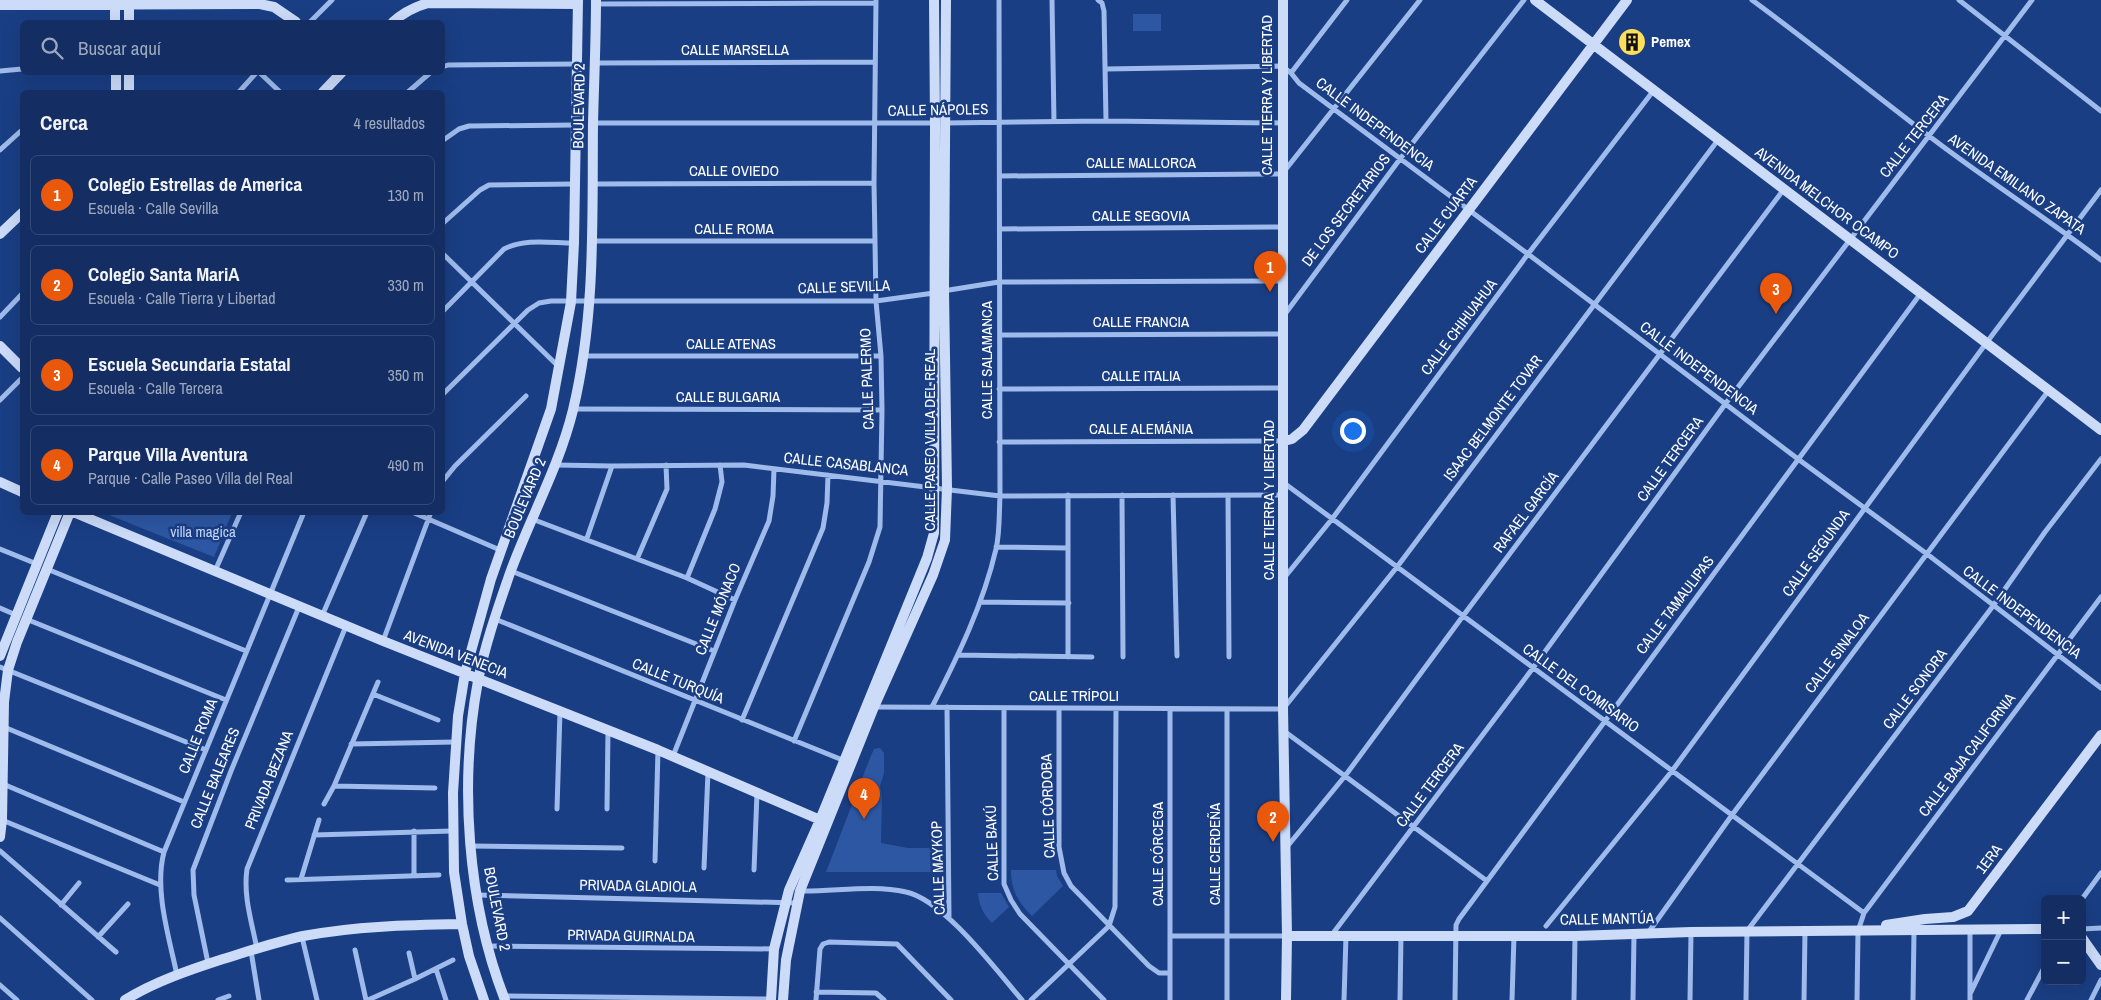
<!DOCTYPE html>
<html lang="es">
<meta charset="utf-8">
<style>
:root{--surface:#142e63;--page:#1d3669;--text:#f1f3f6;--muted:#9da8be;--line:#334a78;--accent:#ea580c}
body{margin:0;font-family:"Archivo Narrow",sans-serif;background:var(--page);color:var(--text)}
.controls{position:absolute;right:15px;bottom:15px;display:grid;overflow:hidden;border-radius:8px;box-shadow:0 5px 20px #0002}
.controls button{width:45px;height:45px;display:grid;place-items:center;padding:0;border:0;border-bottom:1px solid var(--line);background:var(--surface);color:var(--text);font:25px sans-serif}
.you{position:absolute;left:1352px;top:430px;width:18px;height:18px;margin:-12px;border:4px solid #fff;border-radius:50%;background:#1a73e8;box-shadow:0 0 0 8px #1a73e833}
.badge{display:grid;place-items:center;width:32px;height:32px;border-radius:50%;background:var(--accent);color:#fff;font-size:16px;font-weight:700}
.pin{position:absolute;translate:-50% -41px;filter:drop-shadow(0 1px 2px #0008)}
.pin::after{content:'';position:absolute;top:26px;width:18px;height:15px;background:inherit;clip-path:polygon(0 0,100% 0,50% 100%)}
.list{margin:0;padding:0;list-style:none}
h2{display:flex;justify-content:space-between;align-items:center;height:65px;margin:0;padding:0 20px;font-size:21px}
h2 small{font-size:16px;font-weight:400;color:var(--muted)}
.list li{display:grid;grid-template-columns:32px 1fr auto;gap:15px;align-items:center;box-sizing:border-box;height:80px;margin:0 10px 10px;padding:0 10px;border:1px solid var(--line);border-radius:8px}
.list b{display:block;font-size:19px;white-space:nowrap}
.list p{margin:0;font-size:16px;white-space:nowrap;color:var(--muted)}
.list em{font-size:16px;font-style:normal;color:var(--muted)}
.icon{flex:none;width:28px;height:28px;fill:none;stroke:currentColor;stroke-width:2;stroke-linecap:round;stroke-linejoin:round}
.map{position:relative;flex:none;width:2101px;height:1000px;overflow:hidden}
.search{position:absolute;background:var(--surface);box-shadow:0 5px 20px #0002;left:20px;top:20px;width:425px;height:55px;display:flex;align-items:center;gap:12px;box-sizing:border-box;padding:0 18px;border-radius:8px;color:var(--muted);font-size:19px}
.panel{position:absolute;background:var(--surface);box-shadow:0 5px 20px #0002;left:20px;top:90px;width:425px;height:425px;border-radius:8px}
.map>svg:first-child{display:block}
.green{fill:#2d57a3}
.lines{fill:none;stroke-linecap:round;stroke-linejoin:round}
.street{stroke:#9fbbec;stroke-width:5}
.secondary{stroke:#cbdbf8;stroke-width:10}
.labels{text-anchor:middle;stroke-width:5;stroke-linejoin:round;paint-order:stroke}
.poi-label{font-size:15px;font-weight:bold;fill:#fff;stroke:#1a3e84;text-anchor:start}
.street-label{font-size:15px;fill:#fff;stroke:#1a3e84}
.park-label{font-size:15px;fill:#c4d7f9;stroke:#1a3e84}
</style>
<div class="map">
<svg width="2101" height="1000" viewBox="0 0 2101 1000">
<rect width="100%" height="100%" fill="#1a3e84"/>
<!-- green -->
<path class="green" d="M1133,14H1161V31H1133Z
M104,513H232L214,557Z
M880,748L884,753V773L880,786L882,795L881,843L908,848H934L931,872H826L870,758L874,749Z
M1011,870H1056L1057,876L1063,886L1032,916C1018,902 1011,890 1011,870Z
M978,893H1001L1009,907L992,923C983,914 979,905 978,893Z"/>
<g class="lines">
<!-- street -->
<path class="street" d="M1052,0L1054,122
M1098,0L1102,3L1104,11L1106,121
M1752,0C1812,44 1870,91 1929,136C1985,179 2045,217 2101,260
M1959,0L2101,111
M596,4L876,3
M310,22L332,0
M595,63L874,62
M442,67L448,65L577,64
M1106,69L1282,66L1291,73L1299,83L1528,254L1798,459L1927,554L2101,688
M0,71L22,69
M259,72L280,92
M1291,73L1347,0
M239,92L257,72
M408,92L431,72
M593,123H937
M945,123L1106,121L1282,123
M442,141L459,129L469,126L576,125
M0,150L22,130
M1000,176L1282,174L1420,0
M594,184L874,183
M442,224L480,190L489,185L574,184
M1000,229L1282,227
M593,241H875
M442,253L558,366
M943,291L999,282L1282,281
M442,312L504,249C525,238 551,243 574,243
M1285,314L1400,159L1524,0
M0,317L22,294
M1000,335L1282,334
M582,356H881
M999,389L1283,388
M442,395L528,310L539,303L551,301H876L934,293
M0,400L22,378
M573,409L882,410
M999,442L1283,441
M556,465L612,466L744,465L1000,496L1283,495
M442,482L455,466L526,396
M1284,483L1864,913
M1068,495V657
M1122,495L1123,657
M1173,495L1177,656
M1228,495L1229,657
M412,512L500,550
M532,519L687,578L735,600
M587,538L612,466
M996,547L1068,548
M0,549L37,564
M637,559L667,489L666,465
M47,569L246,651
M215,571L241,512
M511,571L714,651
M687,578L715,509L722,482L720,465
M1284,578L1332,519L1528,254L1654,90
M981,602L1069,603
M0,608L16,615
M322,616L367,512
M26,619L226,700
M495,619L845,761
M383,641L431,512
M959,655L1092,657
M0,667L206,750
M373,694L438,720
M873,707L1283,709L1397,567L1718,140
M932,707C958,656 983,605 996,549C1000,532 999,513 1000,496L999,0
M947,707L949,918
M1004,708V884L1011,900L1020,914L1104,1000
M1059,708V847L1064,873L1071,886L1149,966L1159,973H1170
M1227,709V1000
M742,720L823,528L827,503L828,475
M4,727L184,802
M1284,731L1487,881
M794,741L869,562L880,527L882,410L881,356L876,301L874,183L876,0
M351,744L455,742
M673,756L735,600L769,521L773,496L774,469
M3,784L164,852
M334,786L435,788
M324,804L334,786L378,682
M557,809L560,711
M607,809L608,730
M2,820L160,885
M314,835L452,831
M471,846L622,848
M1286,848L1345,776L1463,616L1784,189
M0,851L116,952
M655,861L658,750
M704,868L708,772
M754,870L757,793
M414,876V831
M301,879L319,820
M287,880L439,875
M799,891C834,892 872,884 906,892C944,900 996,970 1022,1000
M478,895L797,903
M2082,899L2101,873
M61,905L79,883
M0,918L92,1000
M1546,926L1672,771L1987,342L2101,190
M2082,929L2101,928
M1648,933L1732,815L2049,390
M1171,936H1287
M1331,936L1533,668L1726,403L2032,0
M98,937L128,904
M302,937L317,1000
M488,946L774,949
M257,949C252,923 243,896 247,869L346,626
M355,950L366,1000
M251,951L259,1000
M409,953L415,979
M208,963L194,895L193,870L231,771L299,607
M436,969L446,1000
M177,975C169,937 154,890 164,852L304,512
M0,985L17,1000
M816,992L876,993L884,1000
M1970,994L2001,930
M504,996L771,999
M218,1000L229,996
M368,1000L415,979L453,960
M816,1000L820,949L823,944L829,942L897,944L951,1000
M1031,1000L1109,926L1115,907L1116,708
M1170,1000V709
M1344,1000L1346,936
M1400,1000L1401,936
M1455,1000L1456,925L1459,919L1921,293
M1512,1000L1514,936
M1574,1000L1575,936
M1633,1000L1634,934
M1690,1000L1691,932
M1746,1000L1747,931L1993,606L2045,532L2101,459
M1804,1000L1805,931
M1857,1000L1858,931L1864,913L2101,597
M1913,1000L1914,931
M1970,1000V930
M2027,1000L2045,966
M2091,1000L2101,980"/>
<!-- secondary -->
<path class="secondary" d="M115,0V22
M129,0V22
M1283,0V709L1287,936L1286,1000
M1535,0L2101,430
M0,5L260,4L274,7L296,22
M393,22C404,12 414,7 428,3L578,4
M129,72V92
M116,92V72
M323,92L342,72
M0,234L22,213
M0,346L22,368
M1284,441L1292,439L1303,430L1627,0
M0,482L22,492
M73,512L383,641L658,750L825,822
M0,656L58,512
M0,837L2,820L4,702L8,670L17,642L70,512
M1886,925L1925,919L1953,917L1968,911L2101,735
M1287,936H1575L1691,932L2045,929
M2082,938L2101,965
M125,1000C154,982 189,970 223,959C249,951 276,942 303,936C355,926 409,925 462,924
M484,1000L469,956L462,924L454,872L453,793L458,716L465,673L491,579L551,409L571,302L574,243L578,0
M505,1000C467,903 459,783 478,681C485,644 498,608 510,573C530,518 559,467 573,410C596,314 592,220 593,123C594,82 596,41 596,0
M771,1000L774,949L789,890L820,820L927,558L934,533L935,123L934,0
M783,1000L786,960L800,891L874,707L933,575L945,540L947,488L944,291L946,0"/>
</g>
<!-- icons -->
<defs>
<g id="building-disc" transform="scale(1.4375)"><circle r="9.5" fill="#fede5b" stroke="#1a3e84"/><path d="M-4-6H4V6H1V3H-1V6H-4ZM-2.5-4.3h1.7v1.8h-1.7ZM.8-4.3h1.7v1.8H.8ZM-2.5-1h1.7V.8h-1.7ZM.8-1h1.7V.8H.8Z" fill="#111"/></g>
</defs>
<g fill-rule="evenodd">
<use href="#building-disc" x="1632" y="42"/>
</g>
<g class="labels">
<!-- poi labels -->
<g class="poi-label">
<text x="1651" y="47">Pemex</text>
</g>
<!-- street labels -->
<g class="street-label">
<text x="735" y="55">CALLE MARSELLA</text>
<text transform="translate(1267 95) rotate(-90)" y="5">CALLE TIERRA Y LIBERTAD</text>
<text transform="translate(579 106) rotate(-89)" y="5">BOULEVARD 2</text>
<text transform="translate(938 110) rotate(-1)" y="5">CALLE NÁPOLES</text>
<text transform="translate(1375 124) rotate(37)" y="5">CALLE INDEPENDENCIA</text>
<text transform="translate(1914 136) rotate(-52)" y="5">CALLE TERCERA</text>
<text x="1141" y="168">CALLE MALLORCA</text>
<text x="734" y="176">CALLE OVIEDO</text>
<text transform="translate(2017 184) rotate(35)" y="5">AVENIDA EMILIANO ZAPATA</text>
<text transform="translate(1827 203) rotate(37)" y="5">AVENIDA MELCHOR OCAMPO</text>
<text transform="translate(1346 210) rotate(-53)" y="5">DE LOS SECRETARIOS</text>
<text transform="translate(1446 215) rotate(-53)" y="5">CALLE CUARTA</text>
<text x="1141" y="221">CALLE SEGOVIA</text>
<text x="734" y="234">CALLE ROMA</text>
<text transform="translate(844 287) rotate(-2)" y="5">CALLE SEVILLA</text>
<text x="1141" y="327">CALLE FRANCIA</text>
<text transform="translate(1459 327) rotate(-53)" y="5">CALLE CHIHUAHUA</text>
<text x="731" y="349">CALLE ATENAS</text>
<text transform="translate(987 360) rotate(-90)" y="5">CALLE SALAMANCA</text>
<text transform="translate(1699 368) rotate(37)" y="5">CALLE INDEPENDENCIA</text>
<text x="1141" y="381">CALLE ITALIA</text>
<text transform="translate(867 379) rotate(-92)" y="5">CALLE PALERMO</text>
<text x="728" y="402">CALLE BULGARIA</text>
<text transform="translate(1493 418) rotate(-53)" y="5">ISAAC BELMONTE TOVAR</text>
<text x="1141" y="434">CALLE ALEMÁNIA</text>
<text transform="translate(930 440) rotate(-90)" y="5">CALLE PASEO VILLA DEL REAL</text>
<text transform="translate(1670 459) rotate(-54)" y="5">CALLE TERCERA</text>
<text transform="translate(846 464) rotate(6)" y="5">CALLE CASABLANCA</text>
<text transform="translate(525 498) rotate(-67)" y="5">BOULEVARD 2</text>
<text transform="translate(1269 500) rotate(-90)" y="5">CALLE TIERRA Y LIBERTAD</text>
<text transform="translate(1526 512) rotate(-53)" y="5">RAFAEL GARCÍA</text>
<text transform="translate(1816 553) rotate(-54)" y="5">CALLE SEGUNDA</text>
<text transform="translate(1675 605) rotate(-53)" y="5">CALLE TAMAULIPAS</text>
<text transform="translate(718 609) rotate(-68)" y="5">CALLE MÓNACO</text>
<text transform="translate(2022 612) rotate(37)" y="5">CALLE INDEPENDENCIA</text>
<text transform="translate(1837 653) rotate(-53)" y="5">CALLE SINALOA</text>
<text transform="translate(456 654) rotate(21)" y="5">AVENIDA VENECIA</text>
<text transform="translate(678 681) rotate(22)" y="5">CALLE TURQUÍA</text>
<text transform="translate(1581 688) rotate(36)" y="5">CALLE DEL COMISARIO</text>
<text transform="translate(1915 689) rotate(-53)" y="5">CALLE SONORA</text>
<text x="1074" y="701">CALLE TRÍPOLI</text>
<text transform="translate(198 736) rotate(-68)" y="5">CALLE ROMA</text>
<text transform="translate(1967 755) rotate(-53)" y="5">CALLE BAJA CALIFORNIA</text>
<text transform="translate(215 778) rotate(-68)" y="5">CALLE BALEARES</text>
<text transform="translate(269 780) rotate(-68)" y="5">PRIVADA BEZANA</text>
<text transform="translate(1430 785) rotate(-53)" y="5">CALLE TERCERA</text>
<text transform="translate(1048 806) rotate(-92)" y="5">CALLE CÓRDOBA</text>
<text transform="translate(992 843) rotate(-92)" y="5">CALLE BAKÚ</text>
<text transform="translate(1158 854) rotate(-90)" y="5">CALLE CÓRCEGA</text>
<text transform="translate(1215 854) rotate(-90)" y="5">CALLE CERDEÑA</text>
<text transform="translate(1989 859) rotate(-53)" y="5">1ERA</text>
<text transform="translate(938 868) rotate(-92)" y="5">CALLE MAYKOP</text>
<text transform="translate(638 886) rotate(1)" y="5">PRIVADA GLADIOLA</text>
<text transform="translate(497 909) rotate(79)" y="5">BOULEVARD 2</text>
<text transform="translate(1607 919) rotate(-1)" y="5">CALLE MANTÚA</text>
<text transform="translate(631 936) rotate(1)" y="5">PRIVADA GUIRNALDA</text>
</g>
<!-- park labels -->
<g class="park-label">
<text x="203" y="537">villa magica</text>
</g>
</g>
</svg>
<div class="controls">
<button>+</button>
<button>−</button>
</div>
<div class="you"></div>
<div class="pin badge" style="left:1270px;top:292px">1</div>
<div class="pin badge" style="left:1273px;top:842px">2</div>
<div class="pin badge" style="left:1776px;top:314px">3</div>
<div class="pin badge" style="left:864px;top:819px">4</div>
<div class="search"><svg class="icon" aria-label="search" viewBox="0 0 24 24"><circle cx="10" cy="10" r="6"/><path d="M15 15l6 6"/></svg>Buscar aquí</div>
<section class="panel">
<h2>Cerca<small>4 resultados</small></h2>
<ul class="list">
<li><span class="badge">1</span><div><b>Colegio Estrellas de America</b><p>Escuela · Calle Sevilla</p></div><em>130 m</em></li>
<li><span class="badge">2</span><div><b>Colegio Santa MariA</b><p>Escuela · Calle Tierra y Libertad</p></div><em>330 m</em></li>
<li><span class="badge">3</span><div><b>Escuela Secundaria Estatal</b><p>Escuela · Calle Tercera</p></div><em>350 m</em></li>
<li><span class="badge">4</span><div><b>Parque Villa Aventura</b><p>Parque · Calle Paseo Villa del Real</p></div><em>490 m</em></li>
</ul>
</section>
</div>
